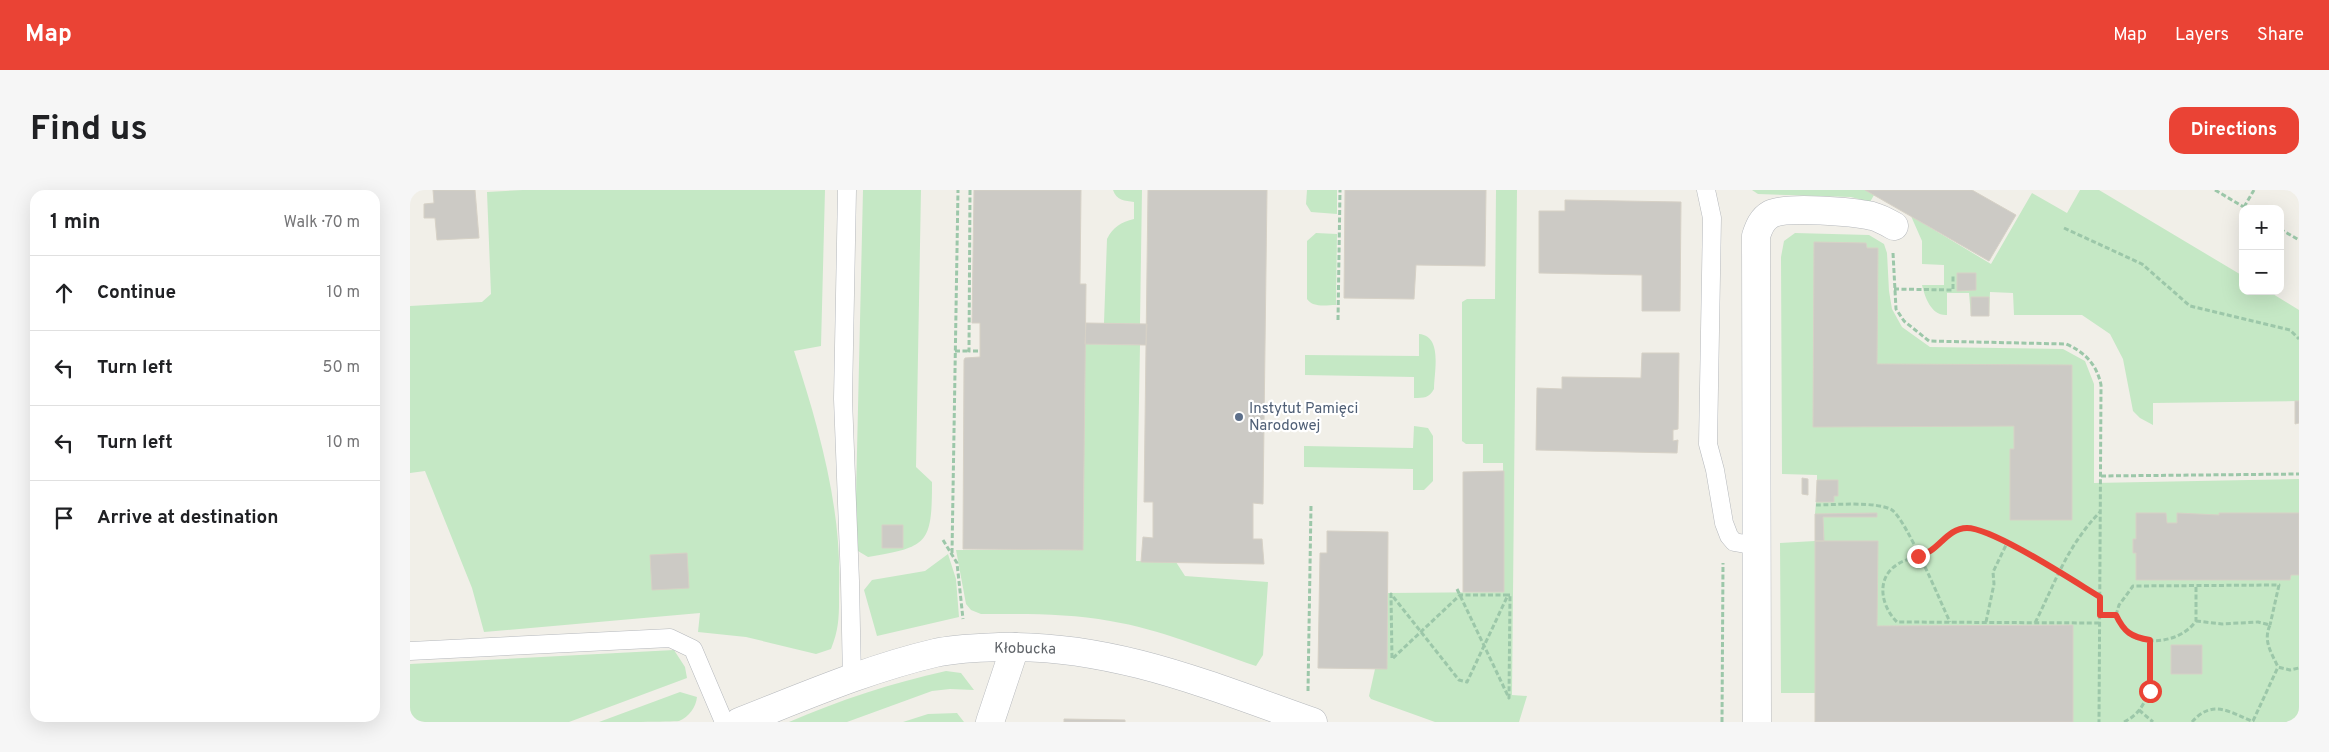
<!DOCTYPE html>
<meta charset="utf-8">
<style>
:root{--surface:#fff;--page:#f6f6f6;--text:#202124;--muted:#757577;--line:#e0e0e0;--accent:#ea4335}
body{margin:0;font-family:Overpass,sans-serif;background:var(--page);color:var(--text)}
.controls{position:absolute;right:15px;top:15px;display:grid;overflow:hidden;border-radius:10px;box-shadow:0 5px 20px #0002}
.controls button{width:45px;height:45px;display:grid;place-items:center;padding:0;border:0;border-bottom:1px solid var(--line);background:var(--surface);color:var(--text);font:25px sans-serif}
.stop{position:absolute;width:15px;height:15px;margin:-11px;border:4px solid #ea4335;border-radius:50%;background:#fff}
.stop.end{background:#ea4335;border-color:#fff;box-shadow:0 1px 5px #0008}
.list{margin:0;padding:0;list-style:none}
h2{display:flex;justify-content:space-between;align-items:center;height:65px;margin:0;padding:0 20px;font-size:21px}
h2 small{font-size:16px;font-weight:400;color:var(--muted)}
.list li{display:grid;grid-template-columns:32px 1fr auto;gap:15px;align-items:center;box-sizing:border-box;height:75px;padding:0 20px;border-top:1px solid var(--line)}
.list b{display:block;font-size:19px;white-space:nowrap}
.list em{font-size:16px;font-style:normal;color:var(--muted)}
.icon{flex:none;width:28px;height:28px;fill:none;stroke:currentColor;stroke-width:2;stroke-linecap:round;stroke-linejoin:round}
.map{position:relative;flex:none;width:1889px;height:532px;overflow:hidden;border-radius:15px}
header{display:flex;align-items:center;gap:30px;box-sizing:border-box;height:70px;padding:0 25px;background:var(--accent);color:#fff}
header strong{font-size:24px}
nav{display:flex;gap:28px;margin-inline-start:auto;font-size:18px}
.intro{display:flex;align-items:center;justify-content:space-between;box-sizing:border-box;height:120px;padding:0 30px}
h1{margin:0;font-size:35px}
.button{padding:12px 22px;border-radius:15px;background:var(--accent);color:#fff;font-size:18px;font-weight:700}
main{display:flex;gap:30px;padding:0 30px}
aside{flex:1;background:var(--surface);border-radius:15px;box-shadow:0 5px 20px #0002}
.map>svg:first-child{display:block}
.green{fill:#c5e8c5}
.building{fill:#cccac5;stroke:#d6d1c6}
.lines{fill:none;stroke-linecap:round;stroke-linejoin:round}
.service-casing{stroke:#b5b8bc;stroke-width:19}
.minor-casing{stroke:#b5b8bc;stroke-width:29}
.tertiary-casing{stroke:#b5b8bc;stroke-width:29}
.path{stroke:#9cc7a9;stroke-width:3;stroke-dasharray:5 2.5;stroke-linecap:butt}
.service{stroke:#fff;stroke-width:18}
.minor{stroke:#fff;stroke-width:28}
.tertiary{stroke:#fff;stroke-width:28}
.route{stroke:#ea4335;stroke-width:6}
.service-dot{fill:#5c6f8a;stroke:#fff;stroke-width:2}
.labels{text-anchor:middle;stroke-width:4.5;stroke-linejoin:round;paint-order:stroke}
.service-label{font-size:15px;fill:#4e5e75;stroke:#fff;text-anchor:start}
.street-label{font-size:15px;fill:#5f6368;stroke:#fff}
</style>
<header>
<strong>Map</strong>
<nav><a>Map</a><a>Layers</a><a>Share</a></nav>
</header>
<div class="intro"><h1>Find us</h1><a class="button">Directions</a></div>
<main>
<aside>
<h2>1 min<small>Walk · 70 m</small></h2>
<ul class="list">
<li><svg class="icon" aria-label="ahead" viewBox="0 0 24 24"><path d="M12 20V5M6 11l6-6 6 6"/></svg><div><b>Continue</b></div><em>10 m</em></li>
<li><svg class="icon" aria-label="left" viewBox="0 0 24 24"><path d="M17 20v-9H6M10 6l-5 5 5 5"/></svg><div><b>Turn left</b></div><em>50 m</em></li>
<li><svg class="icon" aria-label="left" viewBox="0 0 24 24"><path d="M17 20v-9H6M10 6l-5 5 5 5"/></svg><div><b>Turn left</b></div><em>10 m</em></li>
<li><svg class="icon" aria-label="arrive" viewBox="0 0 24 24"><path d="M6 21V4h12l-3 4 3 4H6"/></svg><div><b>Arrive at destination</b></div></li>
</ul>
</aside>
<div class="map">
<svg width="1889" height="532" viewBox="0 0 1889 532">
<rect width="100%" height="100%" fill="#f1efe8"/>
<!-- green -->
<path class="green" d="M113,0H415L411,156L384,161C409,238 432,318 429,399C429,422 430,437 421,459L406,464L336,447L288,442L290,423L74,442L62,398L15,281L0,283V116L72,112L81,104L77,2Z
M453,0H511L506,277L522,292C522,354 518,357 458,367L448,361L445,349Z
M703,0H732L730,134L694,133L697,49C703,37 711,32 724,29V12C715,11 706,10 703,0Z
M897,0H927V24L901,22L896,14Z
M1086,0H1107L1102,505L1117,506L1109,532H1025L961,509L959,506L965,479H977L978,403L1094,402L1093,273H1073V254H1056L1052,251V112L1057,109H1085Z
M1342,0H1455L1464,5L1460,12L1441,7L1348,4Z
M1670,0H1689L1833,86V101H1858L1889,120V211L1743,213V235L1730,228L1723,221L1713,169L1700,144L1672,125H1604L1603,103L1580,102L1579,126V107H1561V126L1559,103H1537V125C1521,126 1515,107 1512,95H1534V75L1512,74V51L1501,26L1581,74L1622,3L1657,23Z
M906,43L927,44L926,115C916,115 903,118 897,109V51Z
M1385,43L1459,45L1474,54L1477,63L1479,101L1482,119L1492,137L1520,157L1653,159L1675,171L1684,194V293L1889,289V532H1663V435L1467,436V352L1414,351L1413,327H1467V323L1405,324L1406,312L1424,311V306H1428V290H1407V285L1372,284L1371,67L1374,51Z
M1009,144C1033,146 1024,182 1024,199C1019,208 1014,208 1004,208V187L895,185V165L1009,166Z
M675,154L730,155L726,371L766,372L775,386L858,392L853,465L846,476C798,460 750,439 700,431C658,423 613,424 571,424L561,420L556,414L546,360H673Z
M1004,236L1018,238L1023,246V291L1014,300H1003V279L894,277V256L1003,258Z
M1405,351V503H1371L1370,353Z
M538,364L546,389L549,427L467,446L454,400L462,390L515,381Z
M264,460L275,477L277,488L159,532H0V474Z
M536,481L551,483L564,500L540,499L522,501L437,532H379C430,510 482,493 536,481Z
M270,502L287,507C286,517 279,527 269,531C261,532 203,532 189,532Z
M547,523L554,532H493L518,524Z"/>
<!-- building -->
<path class="building" d="M23,0H65L69,48L27,50L25,28H14V14L24,13Z
M564,0H671L670,94H676L673,360L553,359L554,170L555,168L570,167V133H562Z
M738,0H857L853,314L843,313V349H852L854,374L731,372L733,347L743,348V312H734Z
M935,0H1076L1075,76L1006,75L1004,109L934,108Z
M1455,0H1562L1606,25L1579,71Z
M1155,10L1271,12L1270,121H1232V85L1129,83V21H1155Z
M1404,52L1456,53L1457,58H1468L1467,174L1662,175V330H1600V259H1604V236L1403,237Z
M1547,83H1566V100L1547,101Z
M1561,107H1579V126H1561Z
M676,133L737,134L736,155L675,154Z
M1232,163H1269L1268,239L1263,240V251L1268,250L1267,263L1126,260L1127,198L1152,199V187L1231,188Z
M1885,211H1889V233L1885,234Z
M1094,281V402H1053V282Z
M1392,288L1398,289V305L1392,304Z
M1407,290H1428V306H1424V312H1406Z
M1467,323V327H1413L1414,351H1405V324Z
M1726,323H1756L1757,333H1767V323L1809,325V323H1889V385H1881L1880,390H1726V363H1723V349H1726Z
M472,335H493V358H472Z
M917,341L978,342L977,479L908,478L910,363H917Z
M1405,351H1468L1467,436L1663,435V532H1405Z
M277,363L279,398L242,400L240,365Z
M1761,455H1792V484H1761Z
M654,529L715,530V532H654Z"/>
<g class="lines">
<!-- service casing -->
<g class="service-casing">
<path id="service" d="M437,0L433,209L440,391L442,489
M1296,0L1302,28L1298,254L1305,280L1314,333L1319,346L1324,352L1347,356
M0,461L260,448L283,459L314,532"/>
</g>
<!-- minor casing -->
<g class="minor-casing">
<path id="minor" d="M580,532L605,457
M1347,532L1346,46C1349,37 1352,29 1361,24C1377,16 1444,22 1462,26C1470,28 1477,32 1484,36"/>
</g>
<!-- tertiary casing -->
<g class="tertiary-casing">
<path id="tertiary" d="M329,532C393,507 457,479 525,463C546,458 567,458 589,457C702,454 798,495 903,532"/>
</g>
<!-- path -->
<path class="path" d="M560,0L559,161H570
M1805,0L1837,19
M1834,17L1844,0
M1654,38L1732,74L1780,116L1880,140L1889,149
M1870,39L1889,50
M1483,63L1486,119L1494,131L1519,151L1656,154C1675,162 1687,175 1691,195L1689,532
M1484,99L1543,100V84
M928,130L930,0
M545,161H559
M1691,286L1889,284
M1406,315C1424,315 1467,311 1482,320C1497,331 1530,411 1540,432
M533,350L547,373L553,429
M542,363L548,0
M1047,399L1099,508L1100,405
M1098,405H1050L982,469L981,404L1049,490L1057,492L1098,405H1100
M1690,407C1662,390 1587,340 1558,338C1538,337 1533,357 1517,364C1508,368 1497,368 1488,374C1466,387 1470,415 1487,432L1690,433
M1690,425H1706C1710,433 1716,444 1726,448C1746,455 1773,449 1786,431V395
M1706,425L1709,415L1723,396L1869,395L1860,435
M1786,431L1812,434L1848,432L1860,435C1853,451 1861,462 1868,477L1880,480L1889,478
M1576,432L1584,394L1583,382L1597,353
M1625,433C1646,391 1657,356 1690,322
M898,501L901,315
M1729,520L1743,532
M1843,531L1868,477
M1312,532L1313,373
M1714,532C1746,516 1740,481 1740,450
M1782,532C1803,508 1821,523 1844,532"/>
<!-- service -->
<use href="#service" class="service"/>
<!-- minor -->
<use href="#minor" class="minor"/>
<!-- tertiary -->
<use href="#tertiary" class="tertiary"/>
</g>
<g class="lines">
<!-- route -->
<path class="route" d="M1508,366C1528,363 1536,338 1557,338C1583,338 1665,392 1690,407V425H1706C1714,442 1721,447 1740,450V501"/>
</g>
<!-- markers -->
<circle class="service-dot" cx="829" cy="227" r="5"/>
<g class="labels">
<!-- service labels -->
<g class="service-label">
<text x="839" y="223">Instytut Pamięci<tspan x="839" dy="17">Narodowej</tspan></text>
</g>
<!-- street labels -->
<g class="street-label">
<text transform="translate(615 458) rotate(1)" y="5">Kłobucka</text>
</g>
</g>
</svg>
<div class="controls">
<button>+</button>
<button>−</button>
</div>
<div class="stop" style="left:1740px;top:501px"></div>
<div class="stop end" style="left:1508px;top:366px"></div>
</div>
</main>
